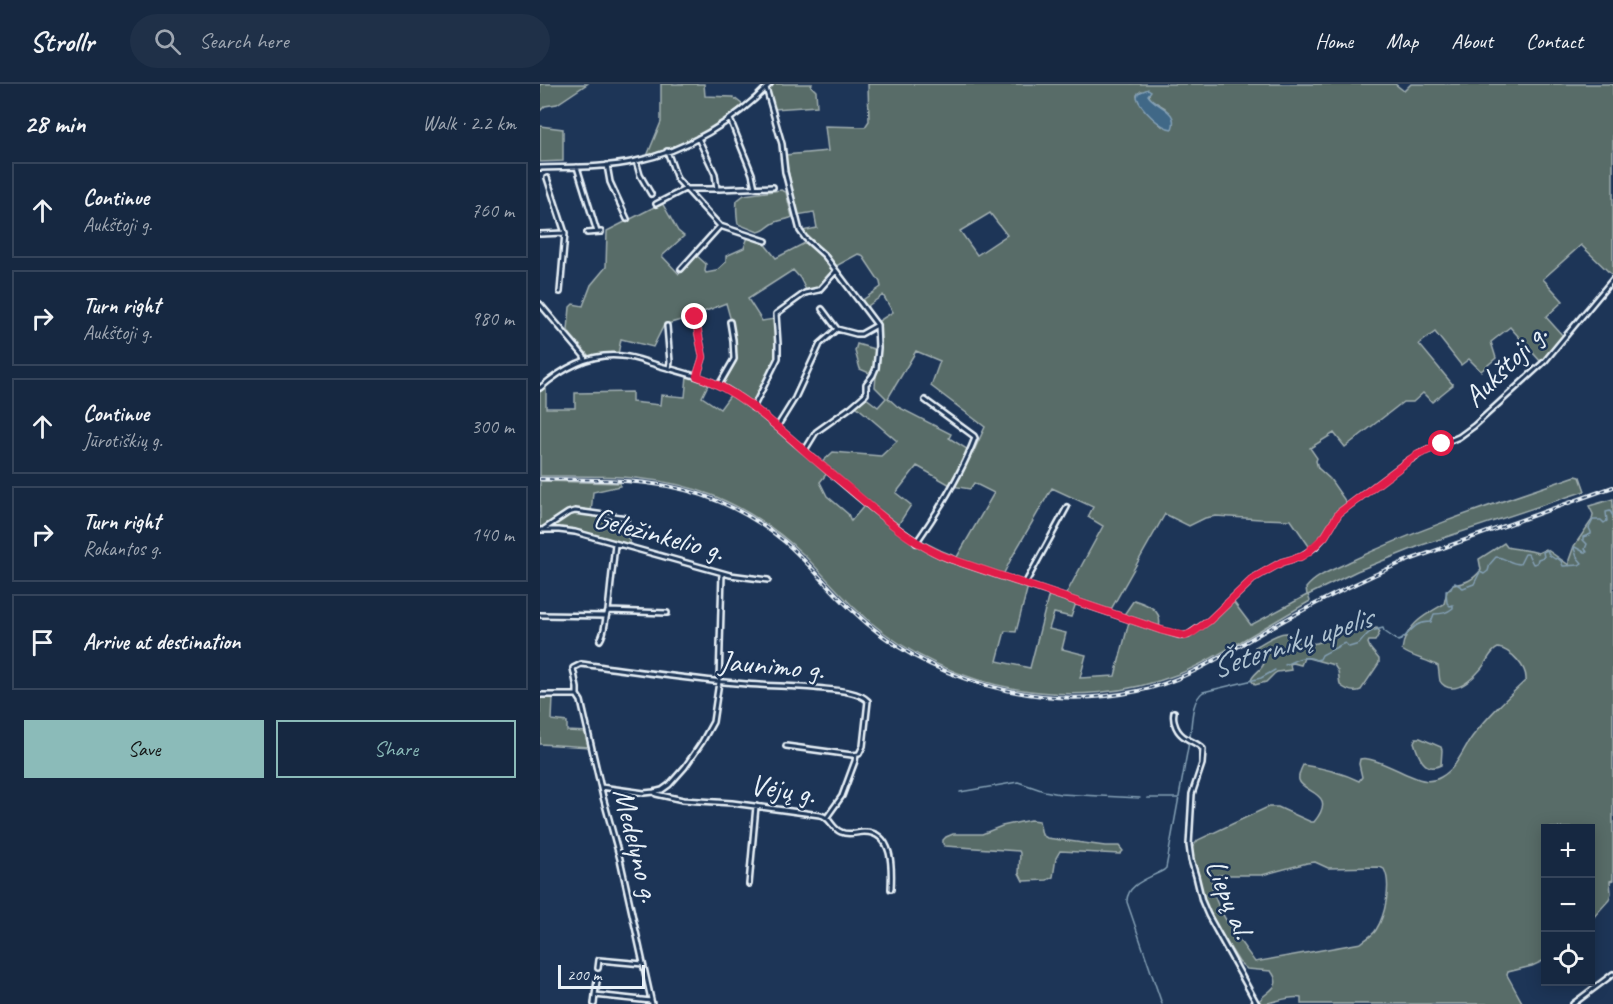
<!DOCTYPE html>
<meta charset="utf-8">
<style>
:root{--surface:#162841;--page:#1f3048;--text:#f1f3f6;--muted:#9ea6b1;--line:#35445a;--accent:#8bbbb9}
body{margin:0;font-family:Caveat,sans-serif;background:var(--page);color:var(--text)}
.controls{position:absolute;right:18px;bottom:18px;display:grid;overflow:hidden;border-radius:0px;box-shadow:0 3px 15px #0003}
.controls button{width:54px;height:54px;display:grid;place-items:center;padding:0;border:0;border-bottom:2px solid var(--line);background:var(--surface);color:var(--text);font:30px sans-serif}
.scale{position:absolute;left:18px;bottom:15px;width:87px;box-sizing:border-box;padding-left:6px;border:3px solid #e8f1f8;border-top:0;font-size:16px;line-height:21px;white-space:nowrap;color:#e8f1f8;-webkit-text-stroke:4px #1d3557;paint-order:stroke}
.stop{position:absolute;width:18px;height:18px;margin:-14px;border:4px solid #e11d48;border-radius:50%;background:#fff}
.stop.end{background:#e11d48;border-color:#fff;box-shadow:0 2px 6px #0008}
.list{margin:0;padding:0;list-style:none}
h2{display:flex;justify-content:space-between;align-items:center;height:78px;margin:0;padding:0 24px;font-size:26px}
h2 small{font-size:20px;font-weight:400;color:var(--muted)}
.list li{display:grid;grid-template-columns:39px 1fr auto;gap:18px;align-items:center;box-sizing:border-box;height:96px;margin:0 12px 12px;padding:0 12px;border:2px solid var(--line);border-radius:0px}
.list b{display:block;font-size:22px;white-space:nowrap}
.list p{margin:0;font-size:20px;white-space:nowrap;color:var(--muted)}
.list em{font-size:20px;font-style:normal;color:var(--muted)}
.actions{display:flex;gap:12px;padding:18px 24px}
.actions a{flex:1;padding:14px 0;border:2px solid var(--accent);border-radius:0px;text-align:center;font-size:21px;color:var(--accent)}
.actions .main{background:var(--accent);color:#111}
.icon{flex:none;width:33px;height:33px;fill:none;stroke:currentColor;stroke-width:2;stroke-linecap:round;stroke-linejoin:round}
.map{position:relative;flex:none;width:1073px;height:920px;overflow:hidden}
header{display:flex;align-items:center;gap:36px;box-sizing:border-box;height:84px;padding:0 30px;background:var(--surface);border-bottom:2px solid var(--line)}
header strong{font-size:28px}
nav{display:flex;gap:33px;margin-inline-start:auto;font-size:21px}
.search{width:420px;height:54px;background:var(--page);display:flex;align-items:center;gap:15px;box-sizing:border-box;padding:0 21px;border-radius:33px;color:var(--muted);font-size:22px}
main{display:flex}
aside{flex:1;background:var(--surface)}
.map>svg:first-child{display:block}
.green{fill:#586c67;stroke:#a0aeb0;stroke-width:1.5;fill-rule:evenodd}
.water{fill:#406887;stroke:#839fb4;stroke-width:1.5}
.lines{fill:none;stroke-linecap:round;stroke-linejoin:round}
.stream{stroke:#839fb4;stroke-width:1.5}
.street-casing{stroke:#e8f1f8;stroke-width:8}
.street{stroke:#1d3557;stroke-width:3}
.rail-casing{stroke:#e8f1f8;stroke-width:4}
.rail{stroke:#1d3557;stroke-width:1.5;stroke-dasharray:4.5;stroke-linecap:butt}
.route{stroke:#e11d48;stroke-width:8}
.labels{text-anchor:middle;stroke-width:5;stroke-linejoin:round;paint-order:stroke}
.street-label{font-size:30px;fill:#e8f1f8;stroke:#1d3557}
.water-label{font-size:32px;font-style:italic;fill:#adc1d0;stroke:#1d3557}
</style>
<header>
<strong>Strollr</strong>
<div class="search"><svg class="icon" aria-label="search" viewBox="0 0 24 24"><circle cx="10" cy="10" r="6"/><path d="M15 15l6 6"/></svg>Search here</div>
<nav><a>Home</a><a>Map</a><a>About</a><a>Contact</a></nav>
</header>
<main>
<aside>
<h2>28 min<small>Walk · 2.2 km</small></h2>
<ul class="list">
<li><svg class="icon" aria-label="ahead" viewBox="0 0 24 24"><path d="M12 20V5M6 11l6-6 6 6"/></svg><div><b>Continue</b><p>Aukštoji g.</p></div><em>760 m</em></li>
<li><svg class="icon" aria-label="right" viewBox="0 0 24 24"><path d="M7 20v-9h11M14 6l5 5-5 5"/></svg><div><b>Turn right</b><p>Aukštoji g.</p></div><em>980 m</em></li>
<li><svg class="icon" aria-label="ahead" viewBox="0 0 24 24"><path d="M12 20V5M6 11l6-6 6 6"/></svg><div><b>Continue</b><p>Jūrotiškių g.</p></div><em>300 m</em></li>
<li><svg class="icon" aria-label="right" viewBox="0 0 24 24"><path d="M7 20v-9h11M14 6l5 5-5 5"/></svg><div><b>Turn right</b><p>Rokantos g.</p></div><em>140 m</em></li>
<li><svg class="icon" aria-label="arrive" viewBox="0 0 24 24"><path d="M6 21V4h12l-3 4 3 4H6"/></svg><div><b>Arrive at destination</b></div></li>
</ul>
<div class="actions"><a class="main">Save</a><a>Share</a></div>
</aside>
<div class="map">
<svg width="1073" height="920" viewBox="0 0 1073 920">
<rect width="100%" height="100%" fill="#1d3557"/>
<filter id="ink" filterUnits="userSpaceOnUse"><feTurbulence type="fractalNoise" baseFrequency=".0167" numOctaves="2"/><feDisplacementMap in="SourceGraphic" scale="12" xChannelSelector="R" yChannelSelector="G"/><feConvolveMatrix kernelMatrix="1 2 1 2 8 2 1 2 1" color-interpolation-filters="sRGB"/></filter>
<g filter="url(#ink)">
<!-- green -->
<path class="green" d="M0,0H47L17,20L5,22L0,27Z
M121,0H164L165,12L193,13L203,21C173,44 143,61 107,72L121,38Z
M231,0H272L271,2L276,7L277,22L234,25L228,3Z
M328,0H855L864,7L871,0H1073V192L1041,161L1003,195L1023,217L1006,233L1023,252L1001,278L970,243L951,258L956,274L941,287L929,275L921,281L895,248L879,260L913,301L892,318L883,309L873,318H863L805,363L794,349L770,364L777,374L776,377L778,384L790,395L808,421C793,432 785,451 771,465L751,436L720,435L676,432L665,434L649,442L625,430L570,527L525,512L563,442L548,433L553,423L512,404L472,473L463,491L397,468L383,461L344,431L281,379L293,368L341,372L357,357L316,322L326,314L338,323L346,314L335,303L336,292L320,285L315,267L317,260L334,265C336,257 338,248 334,240L353,228L343,211L325,224L320,218L341,203L340,198L322,171L318,170L296,182L288,194L279,204L266,206L260,194L253,186L208,215L222,237L234,235L237,260L236,276L213,321L183,301L196,278V255L186,219L151,233L124,241L113,263L81,255L78,270L50,273L30,250L28,246L30,223L33,220L43,222L51,201L66,183L67,147L122,119L138,147L144,152L122,172L139,190L157,172L166,180L165,187L166,189L176,187L186,178V172L204,164L208,153L222,157L236,174L269,157L262,147L277,144L274,128L257,131L245,71L288,67L285,42L325,43L329,37ZM601,7L609,10L610,15L625,24L622,42L612,33L597,11ZM450,129L467,151L437,171L420,147ZM376,267L400,277L391,302L445,343L433,369L409,354L411,350L358,323L348,314ZM377,382L412,402L430,405L434,399L454,409L417,473C395,465 377,455 358,441L371,421L356,409Z
M0,42L23,45V77L0,78Z
M241,106L246,108L252,133L250,134C245,136 241,136 236,138C228,141 226,147 218,148L198,140C197,136 196,122 197,117C198,115 202,113 204,111Z
M147,292L169,299L162,313L180,325L191,310L236,343L288,388L280,398L287,412L308,430L311,437L325,421L371,456L384,465L398,472L488,502L476,548L465,547L457,577L490,584L509,510L536,519L531,533L514,529L509,545L526,549L522,565L546,571L540,594L575,592L589,538L641,553C659,552 679,529 692,516L711,541L767,511L766,504C776,491 795,485 809,478C882,443 960,418 1036,392L1040,393L1045,407L882,461L817,487L768,511L770,517C745,532 720,546 695,561C677,571 659,582 639,590C536,630 412,608 328,536C305,517 286,493 264,471C238,446 208,426 174,412C118,389 59,392 0,392V306L6,301V324H35V309L92,308V318L120,321L121,311L145,313Z
M0,397L80,399V402L53,408L51,429L80,433L91,462L18,445H0Z
M1073,415V796L1070,797L1071,809L1069,816L1051,836L1050,744H1005V876L992,882L968,888L967,891L983,920H761V914C750,911 734,919 722,920L719,917C727,906 744,904 731,887L707,885L699,878L668,828L651,765L658,756L728,723H738L771,738H774C799,708 762,709 759,696C758,692 761,685 763,681C783,684 801,688 819,697L822,693L819,680L820,675C830,671 860,688 871,692C882,697 891,699 901,693C917,684 922,667 932,653C948,632 967,614 986,596C987,583 971,566 958,564C949,568 947,579 940,586C933,594 922,604 912,604C907,604 902,601 900,597C899,592 899,587 898,582C886,575 873,574 862,566C865,541 885,531 904,520L907,507L913,501C926,499 933,496 941,486L939,475L964,459L967,463C978,466 987,465 998,469L1006,465L1029,481V476L1034,462L1052,436L1053,430L1049,422ZM775,778L788,784L840,783L844,785C852,800 845,832 836,846C833,851 826,855 821,859L715,878C703,861 665,813 673,793L678,791H722L767,779Z
M594,516C609,521 623,526 619,544L583,532Z
M801,543L825,546L837,544L840,548L835,557H829L828,559L830,564L839,575V579L821,606C814,609 806,606 800,601L798,587L794,581L768,574H764L761,581L753,579L750,580L751,586L737,588L734,590L726,598L715,601L711,596C714,589 722,586 724,579L715,565V563C723,559 736,549 746,549C758,550 765,562 777,559C788,556 790,545 801,543Z
M0,613H13L12,636L27,638V647L47,648L50,663L0,660Z
M876,654H880L901,663L902,666L901,681C884,690 878,671 874,658Z
M490,736L499,737L502,751L507,754L565,762H579L583,767L580,770L520,767L516,774L513,793L507,796L483,797L479,789L480,769L479,767L405,762L403,760V756L406,753L413,750H442L462,742Z"/>
<!-- water -->
<path class="water" d="M608,5L611,7L608,11C615,23 640,26 632,45C620,44 600,24 597,13L598,9Z"/>
<g class="lines">
<!-- stream -->
<path class="stream" d="M745,581C755,576 766,570 776,576L780,575L782,571C790,567 796,563 805,559L809,563L819,560C829,548 827,548 843,544L844,547L858,557L861,556C873,546 874,538 891,538L894,530C902,530 907,529 913,524V521L910,522L907,519L906,507L911,505L913,500L915,499L923,504L934,500L940,488L944,490L948,487L950,480L956,473C964,473 971,480 980,480L985,470H988L993,480L997,479L998,475L1004,473L1003,468L1007,466L1009,471L1015,475L1017,474L1021,477L1023,482L1039,481L1042,479L1037,473L1034,464L1035,463L1044,468H1047L1045,465L1047,460L1043,456V453L1051,450V448L1049,444L1053,436H1061L1064,439L1067,437L1066,428L1070,427L1073,432
M650,653C652,639 651,617 663,608L709,597L721,594L735,586
M420,708L478,698L504,707L520,710L600,714
M607,714H639
M622,920L587,818C586,800 610,794 624,786L626,784L649,658"/>
<!-- street casing -->
<g class="street-casing">
<path id="street" d="M226,4L242,60L245,88L260,147L265,154L285,172L337,241L338,264L336,284L333,291L326,300V310L311,323L276,348L265,366
M190,35L212,90L215,104
M127,67L137,95L180,142L226,157
M96,77L100,91L111,110
M67,81L70,98L87,135
M37,83L57,148
M0,84C32,83 65,84 96,77C146,67 195,37 230,0
M7,94L25,149L20,208
M179,105L233,103
M116,120L145,105H177L175,90L158,54
M47,149L61,148
M0,150L25,149
M141,185L180,142
M0,220L44,272L45,276
M282,225L297,245L316,250H321L337,241
M155,233L163,273L157,292
M127,242L130,278L129,284
M179,301L194,275L193,256L190,238
M0,304C23,284 50,268 82,272C94,273 106,278 117,281C140,288 165,293 186,305C215,322 239,345 265,367C289,388 313,409 338,429C361,447 383,465 410,475L621,546L642,552L648,551L670,536L714,494L742,478L760,473L775,463L785,452L799,429L868,377L881,369L919,353L934,342L1005,277L1073,195
M213,324L238,274V260L236,230L265,209L279,206L296,187
M237,343L255,314L280,260L297,245
M4,445L28,429L35,427L87,434
M0,446H19L35,448L190,491L228,496
M376,459C399,426 421,391 435,354L434,352L385,316
M485,500L527,423
M69,527L127,529
M0,531L66,532
M60,556C66,547 64,536 68,527L75,460
M0,611H37L41,617L63,713L80,775L112,920
M37,611V604L33,584L41,580C96,587 151,596 206,600C229,602 252,602 275,604C289,606 318,606 328,617L323,662L319,670L312,671L246,662
M634,628C632,638 637,649 646,654C653,659 658,659 663,665L662,680L652,710L649,761L651,776L656,792L662,817L668,831L717,920
M61,703L104,709L114,708L122,706L129,701L145,683L162,658L173,638L179,598L182,489
M114,708L116,710L143,716L192,719L280,731C291,733 291,744 301,748C309,752 316,748 324,748C354,748 352,785 351,805
M287,733L302,712L315,677L316,671
M209,800L216,722
M58,884L59,876L103,880
M57,897L55,911L111,917
M54,920L55,911
M1033,920L1073,890"/>
</g>
<!-- street -->
<use href="#street" class="street"/>
<!-- rail casing -->
<g class="rail-casing">
<path id="rail" d="M0,395C61,396 123,393 180,418C203,428 226,442 245,458C269,479 289,505 313,527C386,597 499,628 598,607C648,597 688,567 732,543C774,520 817,498 861,479L1073,403"/>
</g>
<!-- rail -->
<use href="#rail" class="rail"/>
</g>
</g>
<g class="lines" filter="url(#ink)">
<!-- route -->
<path class="route" d="M155,233L163,273L157,292C195,305 226,333 256,359C275,377 296,393 316,410C345,435 374,462 411,475L621,546L645,552L652,549L670,536L714,494L742,478L760,473L767,469L785,452L799,429L875,372L902,360"/>
</g>
<g class="labels">
<!-- street labels -->
<g class="street-label">
<text transform="translate(965 281) rotate(-45)" y="10">Aukštoji g.</text>
<text transform="translate(119 450) rotate(15)" y="10">Geležinkelio g.</text>
<text transform="translate(232 581) rotate(5)" y="10">Jaunimo g.</text>
<text transform="translate(243 705) rotate(9)" y="10">Vėjų g.</text>
<text transform="translate(97 761) rotate(76)" y="10">Medelyno g.</text>
<text transform="translate(690 815) rotate(68)" y="10">Liepų al.</text>
</g>
<!-- water labels -->
<g class="water-label">
<text transform="translate(751 558) rotate(-18)" y="11">Šeternikų upelis</text>
</g>
</g>
</svg>
<div class="controls">
<button>+</button>
<button>−</button>
<button><svg class="icon" aria-label="locate" viewBox="0 0 24 24"><circle cx="12" cy="12" r="6"/><path d="M12 2v4M12 18v4M2 12h4M18 12h4"/></svg></button>
</div>
<div class="scale">200 m</div>
<div class="stop" style="left:902px;top:360px"></div>
<div class="stop end" style="left:155px;top:233px"></div>
</div>
</main>
